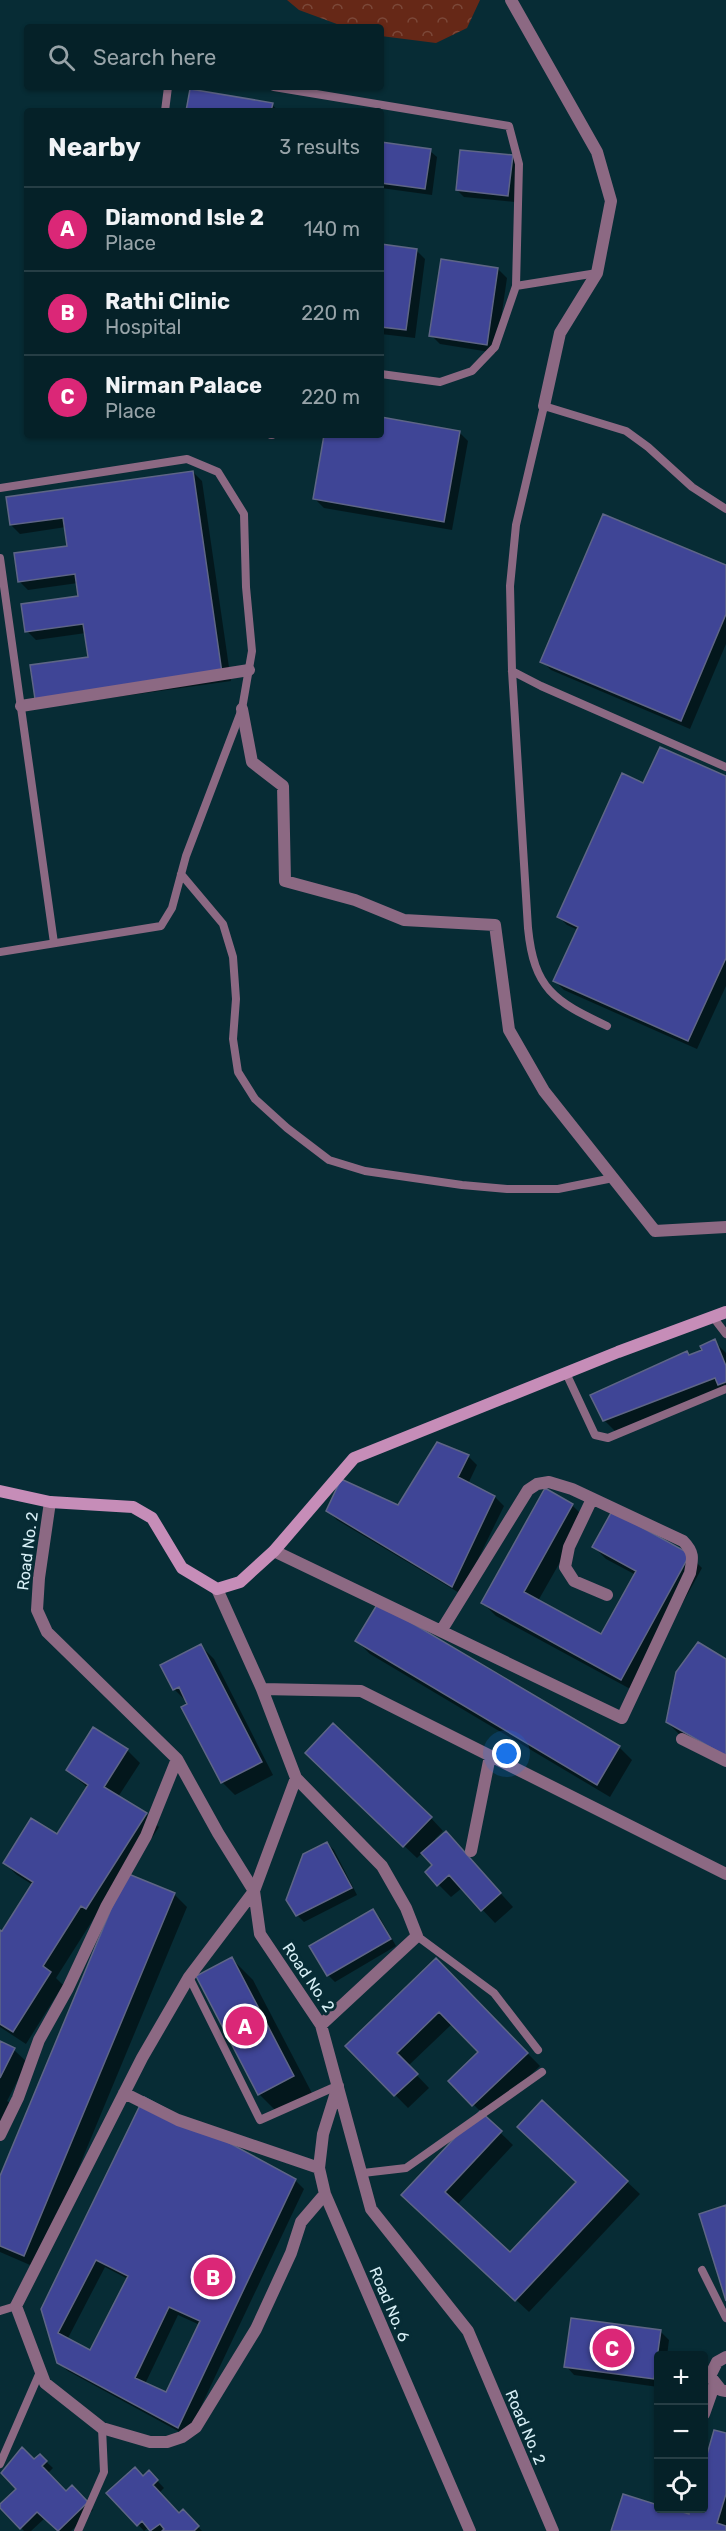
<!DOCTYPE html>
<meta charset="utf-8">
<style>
:root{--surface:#052128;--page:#0e2930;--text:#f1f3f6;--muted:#97a3a8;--line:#263e45;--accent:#db2777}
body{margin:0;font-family:Rubik,sans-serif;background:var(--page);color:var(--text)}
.controls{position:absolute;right:18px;bottom:18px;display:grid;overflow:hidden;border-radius:6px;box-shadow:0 2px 4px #0004}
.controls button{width:54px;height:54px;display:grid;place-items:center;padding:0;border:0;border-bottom:2px solid var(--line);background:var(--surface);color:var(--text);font:30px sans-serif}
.you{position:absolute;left:507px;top:1754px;width:21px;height:21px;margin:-15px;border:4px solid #fff;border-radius:50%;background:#1a73e8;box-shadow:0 0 0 9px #1a73e833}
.badge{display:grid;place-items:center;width:39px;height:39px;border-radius:50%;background:var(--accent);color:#fff;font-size:20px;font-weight:700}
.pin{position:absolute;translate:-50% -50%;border:3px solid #fff;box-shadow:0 2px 6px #0006}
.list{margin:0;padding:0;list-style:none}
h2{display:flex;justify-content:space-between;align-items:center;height:78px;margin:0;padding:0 24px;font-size:26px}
h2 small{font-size:20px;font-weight:400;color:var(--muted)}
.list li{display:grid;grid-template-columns:39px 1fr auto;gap:18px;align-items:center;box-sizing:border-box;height:84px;padding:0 24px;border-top:2px solid var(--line)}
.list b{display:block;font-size:22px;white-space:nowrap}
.list p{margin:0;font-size:20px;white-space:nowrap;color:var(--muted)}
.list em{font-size:20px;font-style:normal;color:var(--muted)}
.icon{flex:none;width:33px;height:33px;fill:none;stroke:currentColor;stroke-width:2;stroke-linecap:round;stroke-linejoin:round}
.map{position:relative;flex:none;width:726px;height:2531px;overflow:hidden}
.search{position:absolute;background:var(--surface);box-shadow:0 2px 4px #0004;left:24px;top:24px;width:360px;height:66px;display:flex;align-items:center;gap:15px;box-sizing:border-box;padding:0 21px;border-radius:6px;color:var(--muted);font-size:22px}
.panel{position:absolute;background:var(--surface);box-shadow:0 2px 4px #0004;left:24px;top:108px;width:360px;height:330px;border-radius:6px}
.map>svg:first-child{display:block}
.forest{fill:url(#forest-crowns)}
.shadow{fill:#0007;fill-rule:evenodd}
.building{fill:#3f4596;stroke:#5e6586;stroke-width:1.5;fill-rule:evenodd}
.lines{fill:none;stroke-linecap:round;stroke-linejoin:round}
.lane{stroke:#8c6983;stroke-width:8}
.street{stroke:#8c6983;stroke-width:12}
.secondary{stroke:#c68db8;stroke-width:12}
.labels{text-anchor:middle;stroke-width:6;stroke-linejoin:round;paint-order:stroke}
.street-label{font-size:16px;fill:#d7eff6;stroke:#072c35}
</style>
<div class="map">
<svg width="726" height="2531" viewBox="0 0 726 2531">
<defs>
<pattern id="forest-crowns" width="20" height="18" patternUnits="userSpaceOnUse" patternTransform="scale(1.5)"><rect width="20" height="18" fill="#662817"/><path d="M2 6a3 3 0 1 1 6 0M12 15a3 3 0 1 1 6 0" fill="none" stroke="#7b4839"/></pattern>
</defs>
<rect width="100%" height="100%" fill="#072c35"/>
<!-- forest -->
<path class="forest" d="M287,0H480L467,28L436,43L381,36V27H345L299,10Z"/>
<!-- shadow -->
<path class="shadow" d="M272,105L279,111H187Z
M381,144L430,151L437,157L432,195L381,188Z
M512,157L519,163L515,202L464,197L457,190Z
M381,246L416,250L425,259L415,338L381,334Z
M498,269L507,278L496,353L440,344L431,335Z
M381,419L459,432L468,441L452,530L324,508L315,499L326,435H381Z
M193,472L202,481L231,681L45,707L90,658L86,633L36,640L27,631L79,597L78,583L28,590L19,581L69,547L66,527L20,534L11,525Z
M726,567V644L690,729L551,670L542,661Z
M726,778V986L697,1049L564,990L555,981L578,930L567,925L558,916L644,785Z
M714,1341L726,1353V1391L617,1433L605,1421L592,1395L687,1352L691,1356L704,1351Z
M468,1456L477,1465L468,1484L495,1497L504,1506L461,1594L337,1520L328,1511L399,1507Z
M572,1505L585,1518L538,1601L602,1636L636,1575L606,1559L594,1547L689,1555L702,1568L634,1691L496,1616L483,1603Z
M357,1641L619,1747L632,1760L610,1797L370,1654Z
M201,1646L214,1659L273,1775L235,1795L222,1782L189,1704L174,1689Z
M726,1661V1760L680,1735L667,1722Z
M93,1729L127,1750L140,1763L118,1797L146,1814L159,1827L128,1875L174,1894L187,1907L37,2268L0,2252V2180L121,1889L94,1918L56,1978L63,1985L26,2044L0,2027V1932L2,1933L33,1885L17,1875L4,1863L57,1836L88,1788L67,1770Z
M319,1765L431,1818L443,1831L435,1839L458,1846L513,1907L495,1923L462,1888L451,1897L438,1884L434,1865L423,1852L417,1858Z
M327,1843L334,1850L357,1895L304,1922L297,1915Z
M373,1911L380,1918L396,1946L335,1982L328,1975Z
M232,1959L253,1980L314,2097L280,2115L259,2094Z
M436,1960L540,2066L485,2118L513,2145L457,2205L510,2254L577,2182L542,2102L640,2194L529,2312L416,2207L481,2112L450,2081L481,2052L453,2023L408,2066L429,2088L408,2108L347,2046Z
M0,2042L14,2050L27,2062L7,2101L10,2103L0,2122Z
M144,2099L295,2180L304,2189L187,2436L68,2371L58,2362L43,2309ZM105,2267L128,2279L90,2352L67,2340ZM178,2315L200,2325L167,2394L145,2384Z
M660,2331L669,2340L667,2356H658V2387L574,2375L566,2366Z
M715,2431L726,2435V2531H613L624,2496L690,2516L704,2508V2470Z
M40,2456L53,2468L47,2474L66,2493L72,2488L93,2510L71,2531H58L45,2518L31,2531H24L0,2506L18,2489Z
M149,2472L164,2488L159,2493L179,2515L183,2511L202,2531H152L149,2527L144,2531L109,2493L143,2477Z"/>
<!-- building -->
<path class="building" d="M190,89L273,103L271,111H186Z
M381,142L431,149L425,189L381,183Z
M460,150L513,155L508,196L456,190Z
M381,244L417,249L406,330L381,327Z
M441,259L498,268L487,345L429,336Z
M381,417L460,431L444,522L313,499L324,435H381Z
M193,471L222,673L35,699L30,665L88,657L83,624L25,632L21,604L78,596L75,574L18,582L14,553L67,546L63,518L10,525L6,497Z
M603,514L726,565V614L681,721L540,662Z
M660,747L726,776V958L688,1041L553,981L578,927L557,917L622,773L643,783Z
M715,1339L726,1366V1382L718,1385L715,1378L603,1421L590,1395L687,1351L689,1355L702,1350L700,1346Z
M437,1442L469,1455L458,1477L495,1496L452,1587L326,1511L341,1479L398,1505Z
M545,1488L573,1504L524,1592L601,1634L636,1571L592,1547L612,1511L690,1554L621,1680L481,1603Z
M378,1603L620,1746L597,1785L355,1641Z
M698,1642L726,1659V1756L666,1722L676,1672Z
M201,1644L262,1762L221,1783L181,1707L187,1704L179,1687L173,1690L160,1665Z
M333,1723L432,1817L403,1847L305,1753Z
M93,1727L128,1749L104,1787L147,1813L86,1909L81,1906L43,1966L51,1972L13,2032L0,2024V1930L2,1931L33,1882L3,1863L31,1818L57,1834L88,1785L66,1770Z
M446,1831L501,1893L481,1911L449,1875L437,1886L425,1872L432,1865L421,1853Z
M327,1842L352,1888L296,1916L286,1900L303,1854Z
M126,1873L175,1893L24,2256L0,2246V2176Z
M373,1909L391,1939L327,1976L309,1946Z
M232,1957L294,2076L258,2095L196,1976Z
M436,1958L528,2053L472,2106L448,2081L478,2052L439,2012L397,2053L418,2074L394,2096L345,2046Z
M0,2041L15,2048L0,2078Z
M144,2097L296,2179L178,2428L57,2363L41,2309ZM96,2260L128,2276L90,2350L58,2333ZM169,2307L200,2321L166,2392L135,2378Z
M542,2100L628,2181L515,2301L401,2195L480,2111L502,2131L445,2192L510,2252L576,2182L517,2127Z
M726,2205V2301L699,2214Z
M571,2318L661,2330L654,2379L564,2367Z
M714,2430L726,2433V2494L717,2523L726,2526V2531H611L623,2494L658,2505V2508H670L689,2514L690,2508H704V2465Z
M22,2447L34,2459L40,2454L47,2461L42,2466L66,2491L72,2485L88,2502L58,2531L37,2512L20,2529L0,2508V2504L16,2489L1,2473Z
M135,2467L143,2476L149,2470L158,2480L153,2485L179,2513L183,2509L199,2526L194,2531H162L164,2529L160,2524L150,2531L142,2521L137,2526L106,2493Z"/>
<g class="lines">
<!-- lane -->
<path class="lane" d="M274,87L509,126L519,164L516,286L495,347L472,371L440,382L381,374
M165,111L168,87
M516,286L597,273
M271,435H272
M0,488L187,459L218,472L244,514L246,587L252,651L242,709L186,856L172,908L161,926L0,952
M0,558L54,943
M512,671L541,686L726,767
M181,874L223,924L233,957L236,999L233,1039L238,1072L255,1099L287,1128L329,1160L365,1171L462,1185L507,1189H558L613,1178
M607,1026C554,1001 534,989 528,928L512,671L510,586L516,525L544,406L626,431L648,447L692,487L726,509
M713,1317L726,1334
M566,1373L595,1435L608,1438L726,1389
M417,1936L494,1993L538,2050
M189,1977L260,2120L339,2085
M363,2173L406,2168L542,2072
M702,2270L726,2318
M0,2311L16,2306
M0,2464L40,2372
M78,2531L104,2472L102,2428"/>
<!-- street -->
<path class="street" d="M511,0L597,152L611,201L597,273L560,333L544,406
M21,706L249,670
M242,709L252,762L283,786L285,881L355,900L404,920L495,925L509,1030L544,1091L655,1231L726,1227
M592,1499L569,1547L565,1567L574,1581L607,1595
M50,1502L39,1578L37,1610L47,1632L177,1759L218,1833L254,1891L260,1934L321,2025L371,2209L468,2331L553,2531
M274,1551L622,1718L690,1573C693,1558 694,1552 683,1541L572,1489L549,1482L537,1484L528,1490L441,1631
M217,1589L262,1689L296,1778L254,1891L189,1977L142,2058L16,2306L45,2383L102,2428L150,2442H167L182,2437L196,2427L256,2329L291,2253L301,2222L325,2194
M262,1689L361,1691L726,1874
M682,1739L726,1761
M296,1778L382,1866L406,1908L417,1936L321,2025
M471,1851L490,1756
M338,2086L323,2134L319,2168L325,2194L470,2531
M124,2093L178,2120L319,2168
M0,2135L18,2098L39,2040L68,1988L106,1907L146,1836L177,1759
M726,2357L717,2362L710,2376L721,2390L726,2391
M704,2414L715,2383"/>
<!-- secondary -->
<path class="secondary" d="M0,1491L50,1502L133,1507L152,1518L182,1568L217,1589L240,1582L274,1551L354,1458L618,1352L726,1312"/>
</g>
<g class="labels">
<!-- street labels -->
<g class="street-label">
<text transform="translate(27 1551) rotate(-83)" y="6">Road No. 2</text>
<text transform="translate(309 1977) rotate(56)" y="6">Road No. 2</text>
<text transform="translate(390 2304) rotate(67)" y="6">Road No. 6</text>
<text transform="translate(526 2427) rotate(67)" y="6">Road No. 2</text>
</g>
</g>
</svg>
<div class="controls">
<button>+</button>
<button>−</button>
<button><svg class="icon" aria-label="locate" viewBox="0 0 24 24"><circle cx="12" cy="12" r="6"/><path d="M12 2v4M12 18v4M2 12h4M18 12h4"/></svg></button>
</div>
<div class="you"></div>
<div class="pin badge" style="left:245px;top:2026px">A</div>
<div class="pin badge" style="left:213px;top:2277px">B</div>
<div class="pin badge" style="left:612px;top:2348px">C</div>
<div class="search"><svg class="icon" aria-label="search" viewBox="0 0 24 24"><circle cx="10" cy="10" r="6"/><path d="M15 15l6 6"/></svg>Search here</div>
<section class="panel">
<h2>Nearby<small>3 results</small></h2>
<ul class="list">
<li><span class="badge">A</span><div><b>Diamond Isle 2</b><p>Place</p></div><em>140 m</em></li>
<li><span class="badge">B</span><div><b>Rathi Clinic</b><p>Hospital</p></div><em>220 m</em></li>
<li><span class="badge">C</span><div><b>Nirman Palace</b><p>Place</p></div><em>220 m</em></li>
</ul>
</section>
</div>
